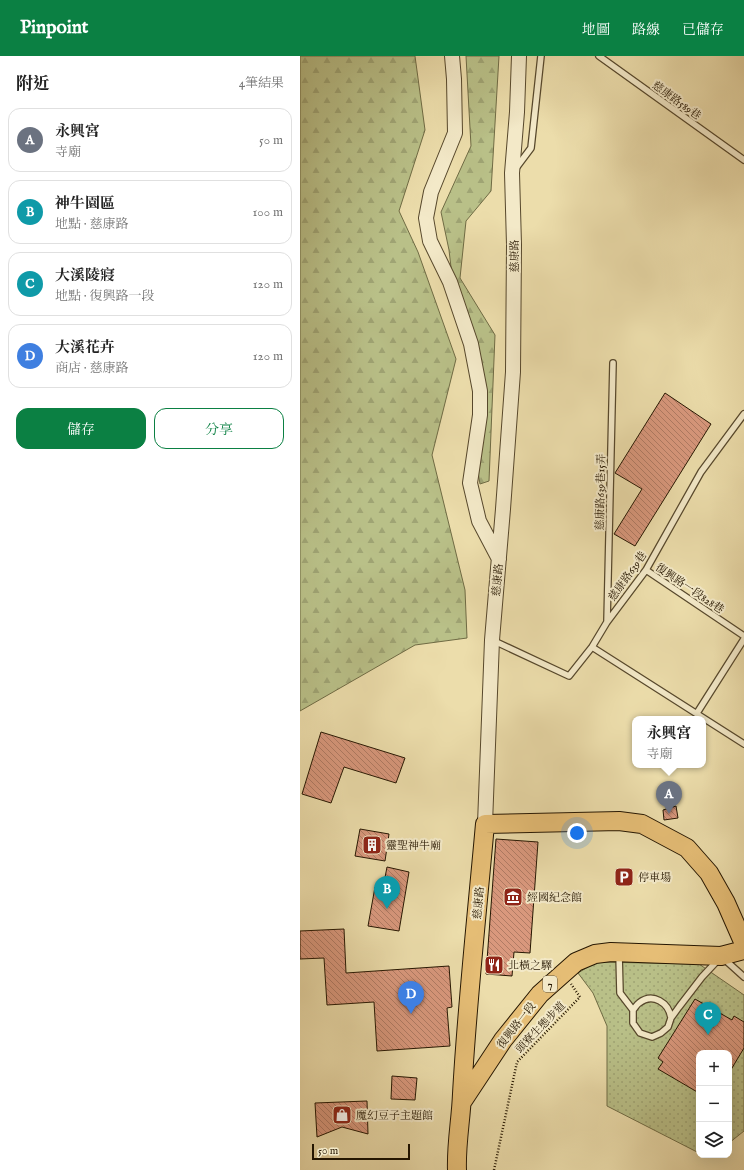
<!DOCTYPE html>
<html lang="zh-TW">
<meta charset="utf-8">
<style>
:root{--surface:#fff;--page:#f6f6f6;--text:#222;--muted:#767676;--line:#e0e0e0;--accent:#0b8043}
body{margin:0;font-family:"IM FELL English","Noto Serif TC",serif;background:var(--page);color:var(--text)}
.controls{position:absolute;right:12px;bottom:12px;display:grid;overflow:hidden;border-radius:8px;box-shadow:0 4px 16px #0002}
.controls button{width:36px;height:36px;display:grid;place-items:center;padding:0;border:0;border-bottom:1px solid var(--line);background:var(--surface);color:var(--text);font:20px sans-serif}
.scale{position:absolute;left:12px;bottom:10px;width:98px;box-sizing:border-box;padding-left:4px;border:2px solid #251601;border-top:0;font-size:11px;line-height:14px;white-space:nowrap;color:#251601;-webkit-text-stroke:3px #f3e9c8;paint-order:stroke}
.you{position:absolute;left:277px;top:777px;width:14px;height:14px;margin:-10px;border:3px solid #fff;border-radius:50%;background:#1a73e8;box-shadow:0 0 0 6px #1a73e833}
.badge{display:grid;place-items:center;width:26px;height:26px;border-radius:50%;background:var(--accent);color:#fff;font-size:13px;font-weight:700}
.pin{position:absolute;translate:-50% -33px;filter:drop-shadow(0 1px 2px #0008)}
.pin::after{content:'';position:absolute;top:21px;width:14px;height:12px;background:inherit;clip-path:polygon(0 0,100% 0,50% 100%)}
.popup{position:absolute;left:332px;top:660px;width:74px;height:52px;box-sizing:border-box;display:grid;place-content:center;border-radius:8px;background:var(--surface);filter:drop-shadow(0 1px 3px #0005);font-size:13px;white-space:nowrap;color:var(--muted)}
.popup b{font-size:15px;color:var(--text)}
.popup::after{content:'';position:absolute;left:50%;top:100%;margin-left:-8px;border:8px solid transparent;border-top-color:var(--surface)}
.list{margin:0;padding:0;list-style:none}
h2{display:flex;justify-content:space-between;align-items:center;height:52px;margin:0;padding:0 16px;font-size:17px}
h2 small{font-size:13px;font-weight:400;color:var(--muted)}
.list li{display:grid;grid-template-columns:26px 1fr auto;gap:12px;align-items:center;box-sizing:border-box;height:64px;margin:0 8px 8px;padding:0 8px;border:1px solid var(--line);border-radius:12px}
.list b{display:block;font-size:15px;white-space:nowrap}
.list p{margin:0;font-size:13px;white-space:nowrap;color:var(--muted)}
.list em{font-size:13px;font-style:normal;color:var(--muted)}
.actions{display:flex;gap:8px;padding:12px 16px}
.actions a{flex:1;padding:9px 0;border:1px solid var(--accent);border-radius:12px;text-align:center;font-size:14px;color:var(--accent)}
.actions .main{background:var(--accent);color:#fff}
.icon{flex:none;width:22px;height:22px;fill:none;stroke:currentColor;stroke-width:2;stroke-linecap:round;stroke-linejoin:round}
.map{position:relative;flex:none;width:444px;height:1114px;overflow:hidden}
header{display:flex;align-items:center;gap:24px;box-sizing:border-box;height:56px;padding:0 20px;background:var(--accent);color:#fff}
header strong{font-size:19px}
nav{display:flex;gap:22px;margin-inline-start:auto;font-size:14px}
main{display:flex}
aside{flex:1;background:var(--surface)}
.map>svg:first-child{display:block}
.grass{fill:url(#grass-dots);stroke:#6f6b44}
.forest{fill:url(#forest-firs);stroke:#6f6b44}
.building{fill:url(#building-back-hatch);stroke:#251601}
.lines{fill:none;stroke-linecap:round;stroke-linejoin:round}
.service-casing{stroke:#57482c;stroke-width:8}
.tertiary-casing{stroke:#57482c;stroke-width:16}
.primary-casing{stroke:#251601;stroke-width:20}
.path{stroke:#251601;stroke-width:2.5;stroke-dasharray:1 2;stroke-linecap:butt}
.service{stroke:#f3e9c8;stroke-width:5.5}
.tertiary{stroke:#f3e9c8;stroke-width:14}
.primary{stroke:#e6be76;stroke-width:18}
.labels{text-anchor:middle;stroke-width:4;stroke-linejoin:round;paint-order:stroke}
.shield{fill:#f3e9c8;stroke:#63553d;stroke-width:1}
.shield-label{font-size:10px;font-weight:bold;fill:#251601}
.street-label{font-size:11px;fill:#251601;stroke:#f3e9c8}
.poi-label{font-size:11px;fill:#251601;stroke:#f3e9c8;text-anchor:start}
</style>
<header>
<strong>Pinpoint</strong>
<nav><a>地圖</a><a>路線</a><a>已儲存</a></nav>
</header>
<main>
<aside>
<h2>附近<small>4筆結果</small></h2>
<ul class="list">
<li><span class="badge" style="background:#6b7280">A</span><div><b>永興宮</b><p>寺廟</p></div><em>50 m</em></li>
<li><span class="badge" style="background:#0f9aa8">B</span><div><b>神牛園區</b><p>地點 · 慈康路</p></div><em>100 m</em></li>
<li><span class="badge" style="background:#0f9aa8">C</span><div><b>大溪陵寢</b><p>地點 · 復興路一段</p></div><em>120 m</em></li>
<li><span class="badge" style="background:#3f7fe0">D</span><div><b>大溪花卉</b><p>商店 · 慈康路</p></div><em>120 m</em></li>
</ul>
<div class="actions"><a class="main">儲存</a><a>分享</a></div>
</aside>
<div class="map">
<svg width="444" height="1114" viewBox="0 0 444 1114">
<defs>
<pattern id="grass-dots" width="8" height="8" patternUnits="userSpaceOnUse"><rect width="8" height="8" fill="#b9c088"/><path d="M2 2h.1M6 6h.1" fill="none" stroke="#9fa474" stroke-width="1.8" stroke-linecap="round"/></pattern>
<pattern id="forest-firs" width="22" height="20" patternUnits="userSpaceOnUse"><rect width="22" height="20" fill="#b9c088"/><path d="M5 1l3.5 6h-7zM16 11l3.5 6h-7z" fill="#9fa474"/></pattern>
<pattern id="building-back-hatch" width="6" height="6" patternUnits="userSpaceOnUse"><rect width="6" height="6" fill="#d9987d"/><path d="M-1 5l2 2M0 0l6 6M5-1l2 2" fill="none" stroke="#b07b64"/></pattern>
</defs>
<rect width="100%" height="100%" fill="#ecddab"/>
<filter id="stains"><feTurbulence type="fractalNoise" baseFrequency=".005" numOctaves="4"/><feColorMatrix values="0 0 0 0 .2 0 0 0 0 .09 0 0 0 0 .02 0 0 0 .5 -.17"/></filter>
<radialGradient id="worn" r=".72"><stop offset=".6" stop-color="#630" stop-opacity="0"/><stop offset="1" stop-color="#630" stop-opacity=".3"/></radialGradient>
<!-- grass -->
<path class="grass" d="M296,906L399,908L444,939V1075L429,1087V997H399V1097L307,1050V970L293,937L278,917Z"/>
<!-- forest -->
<path class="forest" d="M0,0H115L125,74L99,155L118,196L156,303L132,399L165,534L167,582L115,589L0,655Z
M166,0H199L191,135L166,165L160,222L195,279L189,425L180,428L177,410L186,352L182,308L153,228L149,194L141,156L171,90Z"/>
<!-- building -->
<path class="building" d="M365,337L411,368L335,490L314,478L342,433L315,417Z
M21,676L105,702L96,727L44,711L31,747L2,738Z
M376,750L378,762L364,764L363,754Z
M60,773L89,778L85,805L55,800Z
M196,783L238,786L230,897L214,896L212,920L186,918Z
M87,811L109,816L99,875L68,870L75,831L83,832Z
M44,873L46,917L149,910L152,951L147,952L150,990L77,995L74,946L27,949L24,902L0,903V875Z
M395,943L432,964L434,960L444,966V992L429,1017V997H399V1037L358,1013L363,1006L358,1002Z
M92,1020L117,1022L115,1044L91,1043Z
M67,1045L68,1078L42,1071L17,1081L15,1047Z"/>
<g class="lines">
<!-- service casing -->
<g class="service-casing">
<path id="service" d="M299,0L444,104
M216,112L231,92L241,0
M346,514L444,580
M307,566L313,307
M192,584L269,620L292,591L307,566L346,514L401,416L444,358
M292,591L444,688
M397,657L444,583
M319,898L320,937L333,954V967L340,977L352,981L361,977L368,971L371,962L379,951L402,921L417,905
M423,902L444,921
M333,954C335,952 337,948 339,947C353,936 369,947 371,962"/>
</g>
<!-- tertiary casing -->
<g class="tertiary-casing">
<path id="tertiary" d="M152,0L154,23L155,77L131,136L126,162L130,185L150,226L171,288L180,335V359L170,427L179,465L199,503
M185,768L192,584L203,453L213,316L214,189L212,117L217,56L219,0"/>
</g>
<!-- primary casing -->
<g class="primary-casing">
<path id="primary" d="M162,1046L203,984L240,938L276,906L295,898L311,896L421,900L444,894
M157,1114C156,1088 161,1064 162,1038C167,948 177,858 185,768L319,765L342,768L387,792L409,817L426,847L444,888"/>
</g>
<!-- path -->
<path class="path" d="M194,1114L217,1006L280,941L271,928"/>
<!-- service -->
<use href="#service" class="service"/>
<!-- tertiary -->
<use href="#tertiary" class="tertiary"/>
<!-- primary -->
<use href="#primary" class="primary"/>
</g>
<!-- icons -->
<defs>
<g id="building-square" transform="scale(1)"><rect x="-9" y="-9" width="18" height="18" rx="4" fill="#8f2418" stroke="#f3e9c8"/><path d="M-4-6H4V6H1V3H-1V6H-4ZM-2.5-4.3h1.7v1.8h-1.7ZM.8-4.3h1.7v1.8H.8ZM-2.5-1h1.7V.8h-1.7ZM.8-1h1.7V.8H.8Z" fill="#fff"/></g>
<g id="parking-square" transform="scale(1)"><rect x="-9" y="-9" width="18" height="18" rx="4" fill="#8f2418" stroke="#f3e9c8"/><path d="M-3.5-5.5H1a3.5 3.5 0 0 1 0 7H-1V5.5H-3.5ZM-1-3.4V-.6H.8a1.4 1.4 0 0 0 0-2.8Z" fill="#fff"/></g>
<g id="museum-square" transform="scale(1)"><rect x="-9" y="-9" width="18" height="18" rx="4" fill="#8f2418" stroke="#f3e9c8"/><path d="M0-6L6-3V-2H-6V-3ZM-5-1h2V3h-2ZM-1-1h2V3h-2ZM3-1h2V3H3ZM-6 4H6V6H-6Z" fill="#fff"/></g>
<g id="restaurant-square" transform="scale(1)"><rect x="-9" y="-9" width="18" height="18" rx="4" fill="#8f2418" stroke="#f3e9c8"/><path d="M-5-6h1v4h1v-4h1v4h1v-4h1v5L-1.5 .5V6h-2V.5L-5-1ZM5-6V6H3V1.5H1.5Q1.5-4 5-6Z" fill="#fff"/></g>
<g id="shop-square" transform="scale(1)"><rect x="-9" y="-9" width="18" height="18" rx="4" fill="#8f2418" stroke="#f3e9c8"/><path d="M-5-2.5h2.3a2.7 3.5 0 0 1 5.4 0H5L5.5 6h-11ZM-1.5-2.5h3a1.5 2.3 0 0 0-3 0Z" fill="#fff"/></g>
</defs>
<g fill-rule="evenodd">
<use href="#building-square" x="72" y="789"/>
<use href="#parking-square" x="324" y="821"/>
<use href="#museum-square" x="213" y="841"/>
<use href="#restaurant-square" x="194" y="909"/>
<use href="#shop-square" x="42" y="1059"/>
</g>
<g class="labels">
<!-- shield labels -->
<rect class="shield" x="243" y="920" width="14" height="16" rx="3"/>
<g class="shield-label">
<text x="250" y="932">7</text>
</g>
<!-- street labels -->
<g class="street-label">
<text transform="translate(377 44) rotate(36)" y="4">慈康路589巷</text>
<text transform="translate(214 200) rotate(-90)" y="4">慈康路</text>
<text transform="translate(300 436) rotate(-89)" y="4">慈康路639巷15弄</text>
<text transform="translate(327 520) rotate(-55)" y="4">慈康路639巷</text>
<text transform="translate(197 524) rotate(-85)" y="4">慈康路</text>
<text transform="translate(390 532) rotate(34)" y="4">復興路一段828巷</text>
<text transform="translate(178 847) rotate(-85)" y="4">慈康路</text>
<text transform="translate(216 969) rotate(-52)" y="4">復興路一段</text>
<text transform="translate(240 971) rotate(-46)" y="4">頭寮生態步道</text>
</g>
<!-- poi labels -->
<g class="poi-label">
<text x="86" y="793">靈聖神牛廟</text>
<text x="338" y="825">停車場</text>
<text x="227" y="845">經國紀念館</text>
<text x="208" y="913">北橫之驛</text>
<text x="56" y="1063">魔幻豆子主題館</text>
</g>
</g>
<rect width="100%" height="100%" filter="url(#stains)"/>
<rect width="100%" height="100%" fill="url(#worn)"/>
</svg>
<div class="controls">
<button>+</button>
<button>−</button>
<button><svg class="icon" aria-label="layers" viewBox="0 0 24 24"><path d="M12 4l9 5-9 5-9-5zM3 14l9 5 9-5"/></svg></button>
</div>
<div class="scale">50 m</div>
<div class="you"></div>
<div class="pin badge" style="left:369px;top:758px;background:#6b7280">A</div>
<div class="popup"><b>永興宮</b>寺廟</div>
<div class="pin badge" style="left:87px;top:853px;background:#0f9aa8">B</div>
<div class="pin badge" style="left:408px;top:979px;background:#0f9aa8">C</div>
<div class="pin badge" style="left:111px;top:958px;background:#3f7fe0">D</div>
</div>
</main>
